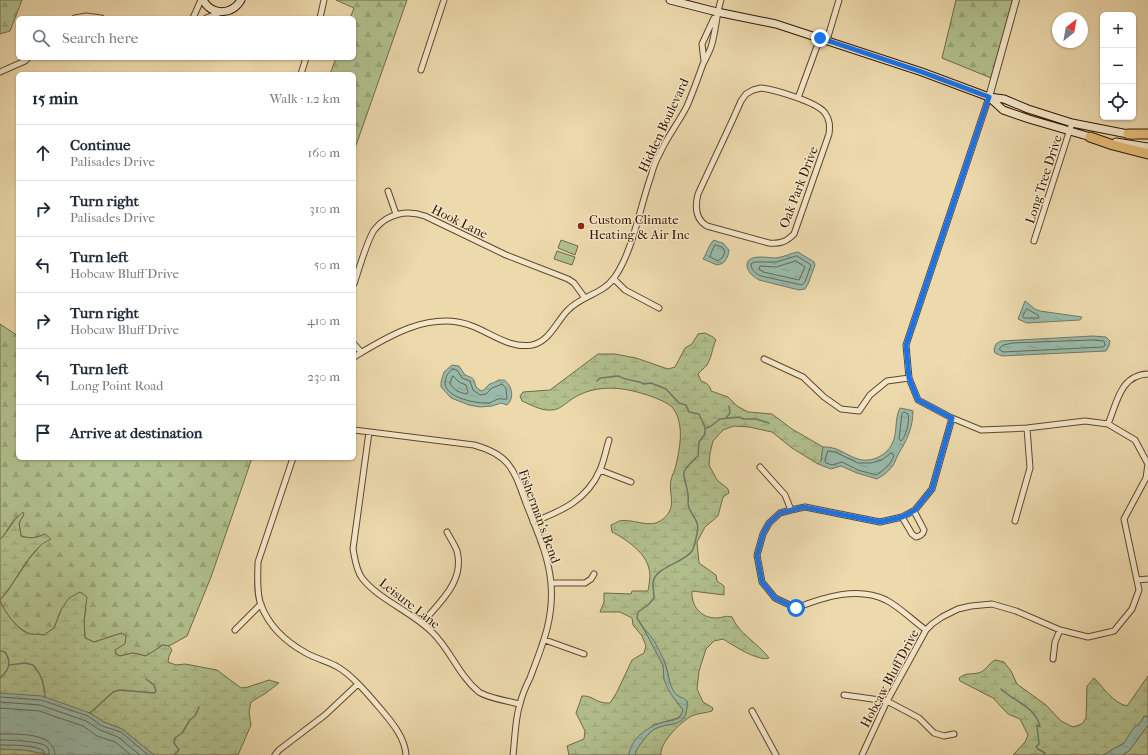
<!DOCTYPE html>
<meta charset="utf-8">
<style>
:root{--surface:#fff;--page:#f2f2f3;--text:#1f2937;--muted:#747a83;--line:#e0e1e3}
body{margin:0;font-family:"IM FELL French Canon",serif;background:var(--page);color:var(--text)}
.controls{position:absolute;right:12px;top:12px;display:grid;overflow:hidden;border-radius:6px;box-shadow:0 1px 3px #0004}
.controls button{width:36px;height:36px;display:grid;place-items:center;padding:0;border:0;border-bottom:1px solid var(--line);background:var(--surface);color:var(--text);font:20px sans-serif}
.compass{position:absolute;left:1052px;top:12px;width:36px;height:36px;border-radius:50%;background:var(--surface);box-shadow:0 1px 3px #0004;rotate:31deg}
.stop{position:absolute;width:12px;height:12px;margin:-9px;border:3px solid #1a73e8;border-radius:50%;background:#fff}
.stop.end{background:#1a73e8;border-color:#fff;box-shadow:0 1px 4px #0008}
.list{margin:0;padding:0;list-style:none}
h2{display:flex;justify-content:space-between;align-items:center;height:52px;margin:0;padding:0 16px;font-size:17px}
h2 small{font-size:13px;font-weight:400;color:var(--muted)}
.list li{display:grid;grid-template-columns:26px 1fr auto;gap:12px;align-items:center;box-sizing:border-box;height:56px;padding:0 16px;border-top:1px solid var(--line)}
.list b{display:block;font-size:15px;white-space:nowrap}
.list p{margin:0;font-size:13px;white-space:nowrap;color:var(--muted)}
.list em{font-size:13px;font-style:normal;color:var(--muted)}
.icon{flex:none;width:22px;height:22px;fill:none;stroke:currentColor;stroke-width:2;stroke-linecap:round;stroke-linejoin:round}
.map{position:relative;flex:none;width:1148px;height:755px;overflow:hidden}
.search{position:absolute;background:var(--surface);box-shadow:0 1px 3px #0004;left:16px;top:16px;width:340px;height:44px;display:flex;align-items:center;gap:10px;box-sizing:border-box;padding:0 14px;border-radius:6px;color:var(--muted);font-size:15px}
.panel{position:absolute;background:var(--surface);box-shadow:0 1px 3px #0004;left:16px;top:72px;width:340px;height:388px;border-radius:6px}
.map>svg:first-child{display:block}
.forest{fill:url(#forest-firs);stroke:#706a47}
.wetland{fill:url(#wetland-marsh);stroke:#706a47}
.garden{fill:#b1c08e;stroke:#706a47}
.water{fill:url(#water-ripples);stroke:#6f7866}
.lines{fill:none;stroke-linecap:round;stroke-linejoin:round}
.shore{stroke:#646855;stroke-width:1}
.stream{stroke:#6f7866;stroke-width:1.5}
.minor-casing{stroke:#5f462b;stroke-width:7}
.tertiary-casing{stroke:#5f462b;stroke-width:8}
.secondary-casing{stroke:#301500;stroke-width:9}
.motorway-casing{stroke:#301500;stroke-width:11}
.minor{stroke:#f3e6c9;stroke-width:5}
.tertiary{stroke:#f3e6c9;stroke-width:6}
.secondary{stroke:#f3e6c9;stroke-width:7}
.motorway{stroke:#e6bc76;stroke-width:9}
.route{stroke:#1a73e8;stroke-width:5}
.poi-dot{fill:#8f2418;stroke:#f3e6c9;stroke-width:1.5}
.labels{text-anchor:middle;stroke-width:3;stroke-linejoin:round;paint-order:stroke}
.street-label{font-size:13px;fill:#301500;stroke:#f3e6c9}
.poi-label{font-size:13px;fill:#301500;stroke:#f3e6c9;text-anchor:start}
</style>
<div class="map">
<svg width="1148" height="755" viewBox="0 0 1148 755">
<defs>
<pattern id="forest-firs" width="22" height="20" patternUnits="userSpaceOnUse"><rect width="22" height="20" fill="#b1c08e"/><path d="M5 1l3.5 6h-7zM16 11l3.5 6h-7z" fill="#99a479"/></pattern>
<pattern id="wetland-marsh" width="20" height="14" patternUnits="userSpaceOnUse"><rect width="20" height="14" fill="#b1c08e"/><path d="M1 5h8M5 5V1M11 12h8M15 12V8" fill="none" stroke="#99a479"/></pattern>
<pattern id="water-ripples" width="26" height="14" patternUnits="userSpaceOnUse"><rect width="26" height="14" fill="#99baaa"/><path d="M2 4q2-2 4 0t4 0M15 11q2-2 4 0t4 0" fill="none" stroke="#849f90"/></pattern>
</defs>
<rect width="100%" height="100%" fill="#ecd9ac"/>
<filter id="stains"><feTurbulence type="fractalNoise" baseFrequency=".005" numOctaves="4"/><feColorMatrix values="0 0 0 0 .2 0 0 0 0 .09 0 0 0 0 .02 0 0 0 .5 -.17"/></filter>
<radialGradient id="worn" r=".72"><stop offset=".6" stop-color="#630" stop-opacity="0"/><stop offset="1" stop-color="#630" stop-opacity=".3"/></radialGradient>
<!-- forest -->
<path class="forest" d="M0,0H22L10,31L0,34Z
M336,0H407L354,151V74H330L336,58H354V18H350L354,8Z
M956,0H1013L991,78L942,58Z
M0,324L18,336V458H252L211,577L187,636L169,646L163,645L146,656L133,653L120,656L116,654L115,650L120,646L122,633L94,642L85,638L84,621L86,608H62L54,628L44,635C39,634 32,635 28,633C17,629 3,611 0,600L7,592L29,559L40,546L45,534C36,538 31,539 21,536L19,523L24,514L15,518L4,535L0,539Z"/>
<!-- wetland -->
<path class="wetland" d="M705,333L713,337L716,340C712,348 712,357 707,365C705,368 701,370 698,374L701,381C707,383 710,385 711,391L728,397L737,406L748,412L772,414L792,429L823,447L821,461L818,464L792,448L772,432L749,427L734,426L723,430L713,441L710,453L709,465L717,480L728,489L729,493L723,497L718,516L705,527L697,542L699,563L716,575L717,581L724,586V595L692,591C691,605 700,618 716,618C722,618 725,615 732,617C739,634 758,643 769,658C758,662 733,645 723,639L714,641L706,649L699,671L697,689L703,702L713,708L712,711C706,713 700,713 694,715C683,719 659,743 661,755H635C636,749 639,746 642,742C646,737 649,733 653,730C669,720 688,731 687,701C665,691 672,681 665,663C659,651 653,641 645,631L663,665L664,679L676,701L683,710L682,713L678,718L653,725L629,753V755H569L567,746L584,739L585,731L576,713L582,696C593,695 596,704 610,703L617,692L632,660L644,653L646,646L642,636L633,625L632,618L620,612H600L604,602V593L631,594L632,591H648C649,585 651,575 649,569C646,553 626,539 612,532L611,525C614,524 617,522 619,521C634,518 650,530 663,519C678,507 668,494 671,480C672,475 675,470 676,465C680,447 685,423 672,407C665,400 642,393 633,391C612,386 590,387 572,399C563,405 559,411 548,410C540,410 529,404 522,401L520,396L523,392L550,390L598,354H615L636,358L668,369L675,367L685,348L692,344L698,334Z
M23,512L24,514L19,523L21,536C31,539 36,538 45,534L51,539C47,541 43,543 40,546C24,561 15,583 0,600V539C9,531 13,520 23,512Z
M80,592L87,597L84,621L85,638L94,642L122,633L126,636L125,644L115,650L116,654L120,656L133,653L146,656L163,645L169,646L172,650L169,656L168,662L176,665L185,664L217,670L241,688L248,687L269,680L279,683L266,693L251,702L249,712L251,725L238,755H154L122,729L104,722L90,713L0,693V601C5,612 16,628 27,633C32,635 39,634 44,635L54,628L62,608L69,598Z
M995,660L1004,662L1011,671L1017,684L1046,705L1061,721L1073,727L1082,724L1086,718L1087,686L1094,678C1105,689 1112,702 1127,706L1148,676V717L1144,716L1142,721L1133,729L1124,743L1103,755H1013L1025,742L1028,735L1020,719L1008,714L993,698L960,681L959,678C967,672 969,675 978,673C985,672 989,663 995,660Z
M1148,725V755H1122L1129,751Z
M0,749L25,750L49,755H0Z"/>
<!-- garden -->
<path class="garden" d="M561,240L578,246L575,255L558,248Z
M557,251L575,257L572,265L554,259Z"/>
<!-- water -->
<path class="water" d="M714,240L719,242L723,243L729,250C728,258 725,264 717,265L703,259C707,253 709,244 714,240Z
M798,252L814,262L815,265L808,284L805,289L799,290L759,280C754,277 748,273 747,266C746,253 768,258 776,258C784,257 791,253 798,252Z
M1025,301L1035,309L1040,311L1082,317L1080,320L1027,323L1018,319Z
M1093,336L1106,337L1110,341L1109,346L1106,351L1002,356L995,353L994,349L996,344L1001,341Z
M452,365L459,366L465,375C474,379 473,376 476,387L481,391C486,390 486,386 490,384C494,382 495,383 498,380H504C512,385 515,398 507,405L501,403L492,406L480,407L469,405L451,398L441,387V382L444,372Z
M900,408L910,410L913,411C913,427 907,440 899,453C896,458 895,464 890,469C887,473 882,476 877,479L857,473L841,466L831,469L818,464L821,461L823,447C837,446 845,455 858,459C871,463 886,456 892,444C898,433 894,419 900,408Z
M644,629C652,634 663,657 666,666C668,675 669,683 673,690C677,698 682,696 687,701C688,731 669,720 653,730C649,733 646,737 642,742C639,746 636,749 635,755H629C630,740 647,727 661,723C666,721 674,721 679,718C681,716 682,713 683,710L671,694L667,687L664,679L663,665Z
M0,693L42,696L90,713L104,722L122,729L154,755H50L25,750L0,749Z
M1144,716L1148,717V725L1129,751L1122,755H1103L1124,743L1133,729L1142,721Z"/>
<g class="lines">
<!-- shore -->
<path class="shore" d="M715,245L722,247L725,251L723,257L718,261L710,257Z
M797,256L811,265L805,282L802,285L761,276C756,274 751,270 751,264L754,262H776Z
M796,261L805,267L799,280L763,272L759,269L760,266L776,267Z
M1027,309L1038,315L1039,318H1024L1023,316Z
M1093,340L1104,341L1105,345L1103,347L1003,352L999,349L1003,345L1013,343Z
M453,369L457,370L462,378L470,381L473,390L480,395L486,394L492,388L502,384L506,388L507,399C504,400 501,398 498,399C495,400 493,402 489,403C478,404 444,398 445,382C446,376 448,372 453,369Z
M453,376L459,382L466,385L468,392L467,394C460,393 453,390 450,383Z
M904,412L908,414C910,421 906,437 901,441L899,439L902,414Z
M828,451L835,452L858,463H871L882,460L891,453L894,455C891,465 884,470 876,475L858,470L842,462L832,465L826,463L825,461Z
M0,697L41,700L88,716L102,726L121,732L148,755
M0,702L40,705L86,721L100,730L118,737L140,755
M0,708L39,711L83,726L97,736L115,742L131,755
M0,734C17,734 55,732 55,755
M0,740C9,740 39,741 46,746C49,749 49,751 49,755
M0,745C11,745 36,745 44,751V755"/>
<!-- stream -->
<path class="stream" d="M597,381L600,378L619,376C627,382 636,379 644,384L651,383L666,389L679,403L686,405L689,412L699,414L705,427V434L699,442L698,456C676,477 685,470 688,495C689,500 687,503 689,508C693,517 700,522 697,533C696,538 695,546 692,551C684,563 654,567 653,583C653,588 654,593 654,598L649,604L638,612L637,618L644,629
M726,418L730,413L729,406
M706,428L711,426L720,419L739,417L744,419H756L769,423
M0,651L5,652C12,663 9,670 0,678
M10,665L25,663L33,665C42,675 44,684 45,697
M1001,689C1015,702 1036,707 1040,727L1037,725L1039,744L1036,747L1038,749L1045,753L1043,755
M90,713L113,692L120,690L154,693L156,691L154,685L146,679
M174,755L179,750L174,743L175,738L182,733L190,720L195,716L199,707"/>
<!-- minor casing -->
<g class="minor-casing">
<path id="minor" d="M75,18L86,16L101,18
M193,18L201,0
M206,18L222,12
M320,18L324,0
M827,40L839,0
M704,61L702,44L714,18
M421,70L444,0
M0,72L25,61L28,58
M301,74L306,58
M761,88C776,90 817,102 825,113C830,120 830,126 829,134L794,234C786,242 780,244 769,243L707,226C695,219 695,206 698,194L733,119L741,101L746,94L753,90Z
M798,98L820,38
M388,191L396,214
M1034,241L1072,123
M614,279L625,290L659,308
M354,284C358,272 368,237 375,229C388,213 407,210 425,216L506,255L568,279L574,283L585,298
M354,344L361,352
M354,357C388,336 431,310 472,326C491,333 510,349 532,345C550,341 556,322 568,310C581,296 603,294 614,278C633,252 640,206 651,176C653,168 656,160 660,153C667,137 679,122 687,106C693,92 698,78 703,64C706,58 709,53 711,47C716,32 716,15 721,0
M764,359L803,377L824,397L841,409L859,411L870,395L887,381L909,378
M1108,424C1117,403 1120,375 1148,374
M354,430L474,445C511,455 514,471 526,503C536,529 549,556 551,584C554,619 542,646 530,678C526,686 522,695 520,704C515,719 515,739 513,755
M369,432L353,549C355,559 356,570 362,578C379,600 411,611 432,632C450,649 459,676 479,692C488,698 508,701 519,704
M293,458L258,562C258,575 256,592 261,605C269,626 286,642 306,653C315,658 326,661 336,666C353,675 372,699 384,713C394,725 405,739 406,755
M760,467L785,495L791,510L805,507L880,522L902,517L915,510L932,489L952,418
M600,470L631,482
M791,510L780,513L769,523L763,534L757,555L762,582L775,598L796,608C824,597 858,586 886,600C901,608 912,620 926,630
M902,517L912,534L916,537C920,536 923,535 924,530L914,511
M1015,521L1030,468L1027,428
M533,522C562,511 587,500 600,470C604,461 606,450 609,440
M1137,580L1148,579
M551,583H585L591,579L594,574
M422,623C440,602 465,581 457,551C455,545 450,538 447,532
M235,630L261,604
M545,640L584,654
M1053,659L1055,642L1060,630
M844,695L887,701L919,718L934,733L944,736L954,734
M752,711L776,755
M275,755L279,750L325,715L358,684
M862,755L887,701L926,630L932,624L942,617L958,609L971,606L992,604L1016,611L1060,630L1088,637L1114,631L1132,609L1139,590L1124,519L1146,478L1148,464L1135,440L1108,424L1085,421L1027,428L981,430L952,418L918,400L909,378L906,345L989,97"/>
</g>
<!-- tertiary casing -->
<g class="tertiary-casing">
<path id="tertiary" d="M989,97L1016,0"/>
</g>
<!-- secondary casing -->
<g class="secondary-casing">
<path id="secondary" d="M203,0C212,16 232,15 241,0
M670,0L717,12L776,24L922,72L989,97L1004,99L1028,109L1072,123L1133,135
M989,97L1003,110L1029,119L1094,138
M1116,142L1148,147"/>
</g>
<!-- motorway casing -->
<g class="motorway-casing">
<path id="motorway" d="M1128,134H1148
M1090,137L1113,145L1148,154"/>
</g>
<!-- minor -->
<use href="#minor" class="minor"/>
<!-- tertiary -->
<use href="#tertiary" class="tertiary"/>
<!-- secondary -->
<use href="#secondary" class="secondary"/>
<!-- motorway -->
<use href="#motorway" class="motorway"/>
</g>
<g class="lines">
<!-- route -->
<path class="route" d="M796,608L775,598L762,582L757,555L763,534L769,523L780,513L804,507L880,522L902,517L915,510L932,489L952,418L918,400L909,378L906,345L989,97L922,72L820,38"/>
</g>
<!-- markers -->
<circle class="poi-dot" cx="581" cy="226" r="4"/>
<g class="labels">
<!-- street labels -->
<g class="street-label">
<text transform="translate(663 125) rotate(-65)" y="5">Hidden Boulevard</text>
<text transform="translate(1043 179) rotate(-72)" y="5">Long Tree Drive</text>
<text transform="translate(798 187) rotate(-69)" y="5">Oak Park Drive</text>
<text transform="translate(460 221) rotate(26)" y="5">Hook Lane</text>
<text transform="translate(540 516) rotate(70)" y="5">Fisherman's Bend</text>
<text transform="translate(410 603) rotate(38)" y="5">Leisure Lane</text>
<text transform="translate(889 678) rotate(-62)" y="5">Hobcaw Bluff Drive</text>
</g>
<!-- poi labels -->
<g class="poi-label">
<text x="589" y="224">Custom Climate<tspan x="589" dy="15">Heating &amp; Air Inc</tspan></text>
</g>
</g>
<rect width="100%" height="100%" filter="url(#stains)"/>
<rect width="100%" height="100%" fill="url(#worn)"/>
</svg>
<div class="controls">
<button>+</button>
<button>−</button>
<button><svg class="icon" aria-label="locate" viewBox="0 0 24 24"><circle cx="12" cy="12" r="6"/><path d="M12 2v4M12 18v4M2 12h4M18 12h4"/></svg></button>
</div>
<svg class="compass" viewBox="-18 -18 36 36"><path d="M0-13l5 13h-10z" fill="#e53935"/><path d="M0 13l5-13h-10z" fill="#747a83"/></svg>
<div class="stop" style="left:796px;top:608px"></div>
<div class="stop end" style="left:820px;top:38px"></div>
<div class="search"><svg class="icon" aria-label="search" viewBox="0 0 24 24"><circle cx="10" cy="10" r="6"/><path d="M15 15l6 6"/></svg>Search here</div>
<section class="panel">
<h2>15 min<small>Walk · 1.2 km</small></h2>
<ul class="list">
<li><svg class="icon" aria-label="ahead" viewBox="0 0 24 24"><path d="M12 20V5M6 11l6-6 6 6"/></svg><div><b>Continue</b><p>Palisades Drive</p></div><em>160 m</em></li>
<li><svg class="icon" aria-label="right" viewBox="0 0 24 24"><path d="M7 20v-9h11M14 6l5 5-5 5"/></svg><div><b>Turn right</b><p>Palisades Drive</p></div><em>310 m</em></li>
<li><svg class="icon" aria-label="left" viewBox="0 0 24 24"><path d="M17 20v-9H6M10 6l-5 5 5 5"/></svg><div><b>Turn left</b><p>Hobcaw Bluff Drive</p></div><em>50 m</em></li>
<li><svg class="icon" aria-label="right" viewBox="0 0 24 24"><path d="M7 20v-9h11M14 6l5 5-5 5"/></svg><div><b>Turn right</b><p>Hobcaw Bluff Drive</p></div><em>410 m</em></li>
<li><svg class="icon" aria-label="left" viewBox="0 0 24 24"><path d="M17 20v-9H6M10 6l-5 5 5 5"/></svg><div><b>Turn left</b><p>Long Point Road</p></div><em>230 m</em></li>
<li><svg class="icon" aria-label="arrive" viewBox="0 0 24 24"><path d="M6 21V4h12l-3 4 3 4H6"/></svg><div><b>Arrive at destination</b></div></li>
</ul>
</section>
</div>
